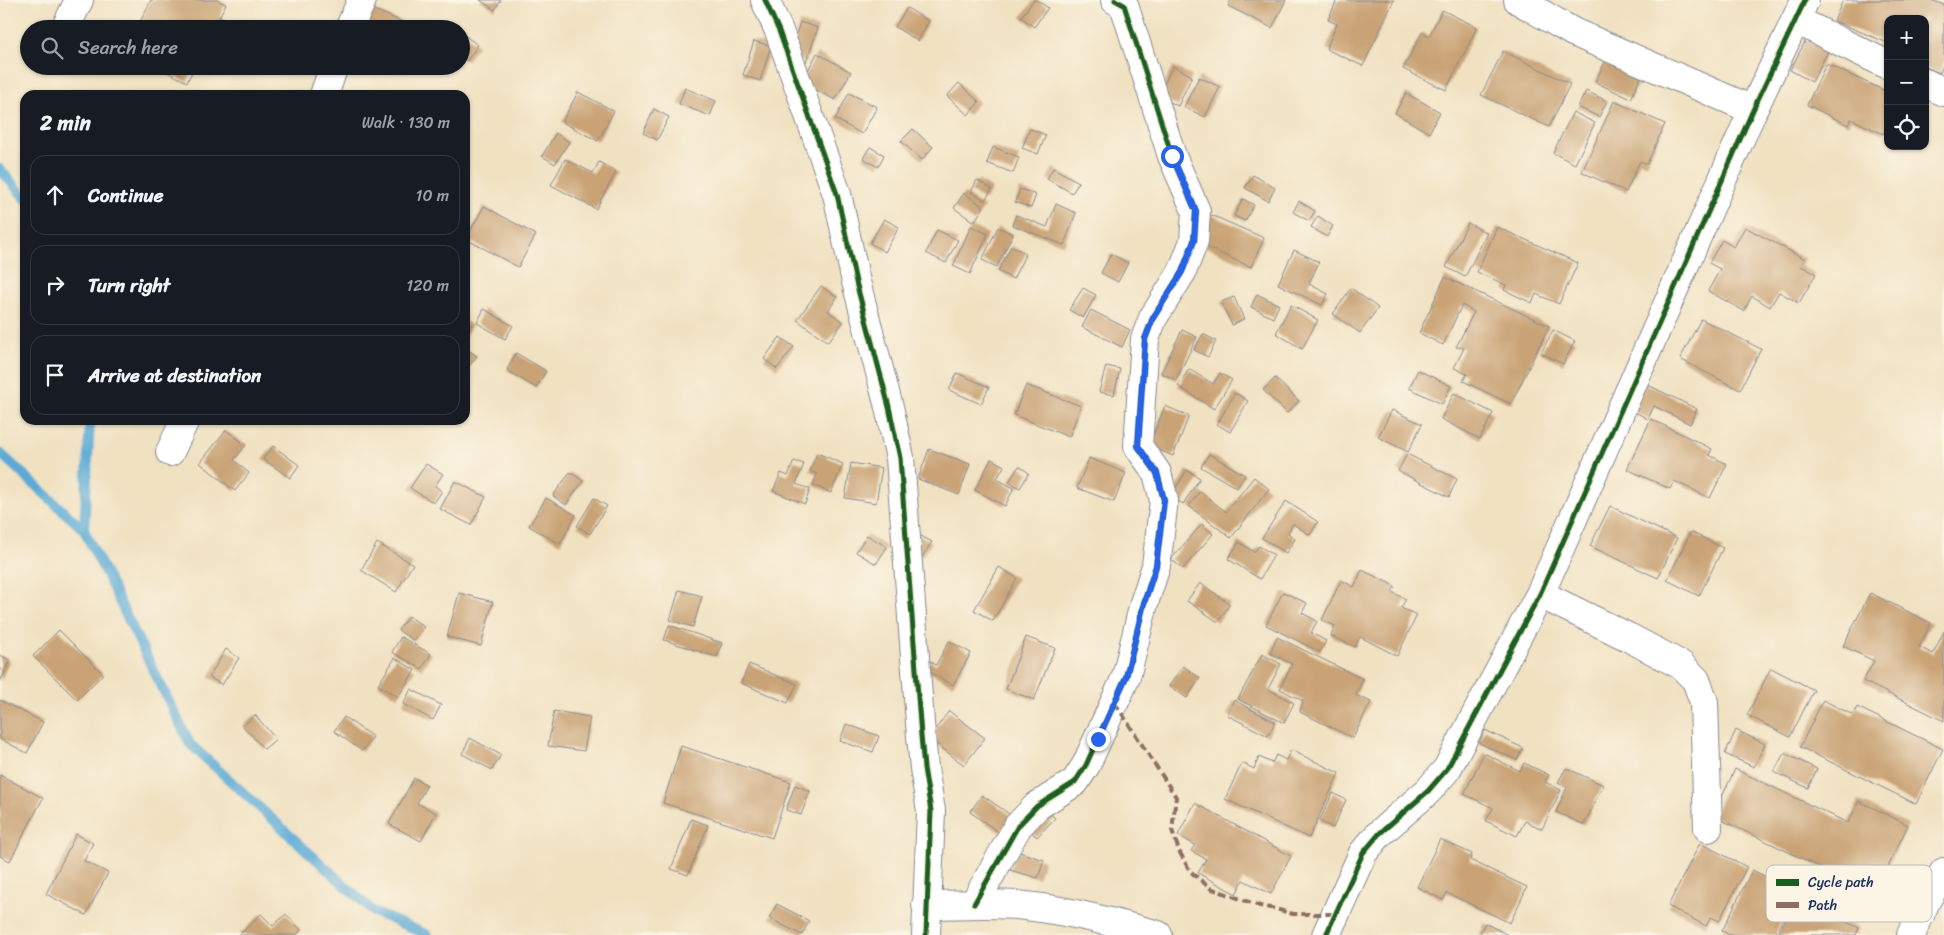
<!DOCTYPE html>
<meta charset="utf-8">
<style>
:root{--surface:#171b24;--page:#20242c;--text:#f1f3f6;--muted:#9ea1a6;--line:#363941}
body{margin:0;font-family:Sriracha,sans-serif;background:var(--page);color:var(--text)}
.controls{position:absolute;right:15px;top:15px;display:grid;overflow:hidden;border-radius:10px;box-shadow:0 1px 4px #0004}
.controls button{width:45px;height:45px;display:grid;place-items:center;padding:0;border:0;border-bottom:1px solid var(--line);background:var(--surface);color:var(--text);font:25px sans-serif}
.stop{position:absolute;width:15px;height:15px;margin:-11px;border:4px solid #2563eb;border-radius:50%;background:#fff}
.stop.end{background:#2563eb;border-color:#fff;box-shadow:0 1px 5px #0008}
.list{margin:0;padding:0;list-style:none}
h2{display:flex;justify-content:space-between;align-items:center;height:65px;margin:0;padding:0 20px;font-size:21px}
h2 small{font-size:16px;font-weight:400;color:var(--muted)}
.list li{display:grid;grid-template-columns:32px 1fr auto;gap:15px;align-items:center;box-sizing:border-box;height:80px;margin:0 10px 10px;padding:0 10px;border:1px solid var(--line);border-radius:15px}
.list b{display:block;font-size:19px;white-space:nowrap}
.list em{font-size:16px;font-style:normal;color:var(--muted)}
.icon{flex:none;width:28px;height:28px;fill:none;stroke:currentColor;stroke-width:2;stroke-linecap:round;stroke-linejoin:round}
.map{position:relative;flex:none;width:1944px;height:935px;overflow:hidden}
.search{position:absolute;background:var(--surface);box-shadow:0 1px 4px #0004;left:20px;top:20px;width:450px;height:55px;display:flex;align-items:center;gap:12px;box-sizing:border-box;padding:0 18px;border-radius:28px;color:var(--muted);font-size:19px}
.panel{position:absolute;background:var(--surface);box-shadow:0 1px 4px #0004;left:20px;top:90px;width:450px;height:335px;border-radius:15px}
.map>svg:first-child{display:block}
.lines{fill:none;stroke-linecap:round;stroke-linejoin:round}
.stream{stroke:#5baad5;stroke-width:10}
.building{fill:#c9a376}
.minor-casing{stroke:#868890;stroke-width:30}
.minor{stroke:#fff;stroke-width:28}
.quiet{stroke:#8d6e63;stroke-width:4;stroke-dasharray:8 4;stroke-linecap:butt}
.cycleway-casing{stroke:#fcf5e5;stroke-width:8}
.cycleway{stroke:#1b5e20;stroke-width:5}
.route{stroke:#2563eb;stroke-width:6}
.key{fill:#fcf5e5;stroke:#b8babc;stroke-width:1}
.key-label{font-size:14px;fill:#1b2f5e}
</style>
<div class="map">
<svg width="1944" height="935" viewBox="0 0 1944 935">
<rect width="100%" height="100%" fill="#fcf5e5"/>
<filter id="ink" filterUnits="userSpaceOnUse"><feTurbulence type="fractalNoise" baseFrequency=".02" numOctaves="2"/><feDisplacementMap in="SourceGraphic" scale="10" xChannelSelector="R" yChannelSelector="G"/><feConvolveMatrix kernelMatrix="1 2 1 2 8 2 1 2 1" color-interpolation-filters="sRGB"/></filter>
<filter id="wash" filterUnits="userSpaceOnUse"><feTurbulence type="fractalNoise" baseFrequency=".0096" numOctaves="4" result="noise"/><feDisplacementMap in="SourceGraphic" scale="20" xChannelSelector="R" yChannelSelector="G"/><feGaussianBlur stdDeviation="1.12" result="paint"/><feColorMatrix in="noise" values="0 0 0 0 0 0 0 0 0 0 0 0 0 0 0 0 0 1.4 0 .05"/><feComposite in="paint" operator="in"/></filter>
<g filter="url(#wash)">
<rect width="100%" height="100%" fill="#f0e1c1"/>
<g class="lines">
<!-- stream -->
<path class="stream" d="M0,169L25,198
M0,453L84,530L190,744L374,912L428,935
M84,530L90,420"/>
</g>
<g id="blocks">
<!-- building -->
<path class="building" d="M151,0H217L226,4L219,17L226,20L222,29H143L138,26Z
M480,0H501L495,10Z
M1034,0H1037L1048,8L1034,27L1021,17Z
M1231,0H1286L1272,28L1228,6Z
M1337,0H1394L1363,66L1326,49L1337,24L1328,20Z
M1843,0H1931L1944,5V63L1940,73L1925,67V19H1888V43L1834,21Z
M370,8L419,29H377L363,23Z
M907,8L929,21L918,41L895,27Z
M1442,10L1477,27L1446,90L1403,69L1422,32L1429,36Z
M800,22L818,28L806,62L789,56Z
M461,33L478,45L467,61L461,57Z
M1806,40L1828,51L1812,82L1790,70Z
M754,41L771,46L760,81L743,75Z
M1503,51L1570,84L1549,127L1481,95Z
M817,53L851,72L835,100L802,82Z
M1606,60L1641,76L1631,99L1595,82Z
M1826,64L1888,92V124L1883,134L1851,119L1848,125L1807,105Z
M155,66H195L187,82Z
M1173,66L1192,76L1178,106L1158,96Z
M1199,77L1220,87L1205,117L1184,107Z
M959,83L979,102L968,115L947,96Z
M685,88L716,101L710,116L679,104Z
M1586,91L1607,101L1599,117L1578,107Z
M578,92L614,111L598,141L562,122Z
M849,93L877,107L862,134L835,119Z
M1406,93L1440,112L1429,133L1395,113Z
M1614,101L1665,124L1647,164L1640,161L1626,192L1582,172Z
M654,109L669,117L657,140L643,133Z
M1573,112L1595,123L1575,164L1553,153Z
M913,129L933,147L922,160L901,141Z
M1030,129L1046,135L1038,154L1022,148Z
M556,133L569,142L555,164L542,156Z
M870,147L884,155L878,167L863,158Z
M993,147L1019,157L1013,173L987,163Z
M565,159L593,173L599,162L616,172L596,209L551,185Z
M1053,168L1079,182L1072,193L1047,179Z
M1253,175L1275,188L1268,201L1245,188Z
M977,180L992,189L985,200L971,192Z
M1020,189L1036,195L1031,208L1015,202Z
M964,193L984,207L974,222L954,208Z
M1243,199L1254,205L1245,221L1234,216Z
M1299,201L1315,211L1309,221L1293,212Z
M1056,204L1076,213L1064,245L1012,225L1016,215L1047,227Z
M484,206L536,235L518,267L466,239Z
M1209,214L1264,238L1251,267L1197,243Z
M1318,216L1333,226L1327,237L1311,227Z
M884,219L899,227L885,252L870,243Z
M1468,223L1487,233L1465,277L1446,267Z
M971,226L988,234L970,274L953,266Z
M998,227L1013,234L997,267L982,260Z
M1497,227L1578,263L1559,304L1536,294L1532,303L1504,290L1506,285L1477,272Z
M1745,227L1805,259L1801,266L1816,274L1799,303L1779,292L1770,307L1752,296L1744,311L1708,291L1720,269L1709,263L1722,240L1734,247Z
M937,230L958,240L946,263L926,253Z
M1011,246L1026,253L1013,279L998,271Z
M1294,250L1319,262L1309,284L1328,294L1322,305L1278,284Z
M1111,254L1128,263L1118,282L1101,273Z
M1445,277L1549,326L1511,404L1463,381L1467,374L1454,368L1464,348L1456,347L1474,312L1462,305L1443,345L1419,333Z
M821,286L837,297L828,311L843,322L828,342L797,320Z
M1083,288L1096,295L1083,318L1069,310Z
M1351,288L1378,308L1360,333L1333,314Z
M1257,294L1279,305L1273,318L1251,307Z
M1234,297L1244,319L1232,325L1221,302Z
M1291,305L1318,320L1302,349L1276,333Z
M484,309L513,326L505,339L477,323Z
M1091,310L1130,330L1122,347L1082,327Z
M1701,319L1761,349L1740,390L1680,359Z
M465,321L472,325L465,337Z
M1182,330L1197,337L1176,380L1161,373Z
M1553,330L1575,341L1563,364L1541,353Z
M1203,334L1216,341L1208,357L1194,350Z
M780,337L794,347L777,369L764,359Z
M465,348L477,356L467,369L465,368Z
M516,353L546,371L536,388L507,370Z
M1106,366L1120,369L1114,395L1099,392Z
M1189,369L1213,384L1220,373L1232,380L1214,409L1178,386Z
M1418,370L1451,386L1442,404L1409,388Z
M957,373L989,387L981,404L949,390Z
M1275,378L1299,401L1287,413L1263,390Z
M1642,382L1697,409L1690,424L1654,406L1648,419L1629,409Z
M1026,385L1081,406L1069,437L1014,415Z
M1235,393L1248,401L1230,432L1217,424Z
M1454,393L1493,413L1480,439L1441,419Z
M1165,406L1189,416L1173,456L1149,446Z
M1392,410L1422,424L1408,452L1378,437Z
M1651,419L1712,449L1709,455L1727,464L1710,498L1674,481L1670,489L1627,469Z
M226,430L246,445L234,460L249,473L235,491L200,463Z
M273,446L299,465L290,478L263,459Z
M929,449L970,464L959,495L918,479Z
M817,453L843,464L831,493L813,485L817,474L810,471Z
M1209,454L1245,475L1237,488L1201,467Z
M1407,454L1457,479L1449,497L1398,471Z
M1089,458L1126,473L1114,502L1077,488Z
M991,459L1004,466L997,479L1014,488L1005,506L975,490Z
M794,461L804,464L796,484L810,489L805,504L773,491L781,473L788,476Z
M851,463L882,468L876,503L845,498Z
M426,464L443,474L435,486L442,491L434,503L410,488Z
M1019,466L1029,473L1020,488L1009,482Z
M1187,470L1200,478L1183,504L1171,496Z
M570,472L583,481L566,505L553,496Z
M1254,477L1269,489L1231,538L1189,506L1200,491L1226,512Z
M455,481L486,497L471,525L440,509Z
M546,498L576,515L560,544L529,526Z
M594,498L607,506L590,534L577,526Z
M1286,501L1318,522L1310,535L1293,524L1288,533L1295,539L1286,553L1262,538Z
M1610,506L1677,538L1658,578L1590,546Z
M1202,524L1213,534L1183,569L1171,559Z
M1691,532L1723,548L1699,596L1667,580Z
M867,535L887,547L876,564L856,552Z
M921,536L932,542L922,557L911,551Z
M1239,542L1254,552L1259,546L1274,555L1260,579L1228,559Z
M377,543L413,564L396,592L361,570Z
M999,567L1017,578L993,621L974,610Z
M1362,570L1395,586L1392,592L1406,599L1401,608L1417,615L1397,656L1360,637L1355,647L1331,636L1335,626L1322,620L1341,580L1354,587Z
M1200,583L1230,604L1218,622L1187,601Z
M679,590L702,596L693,627L670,620Z
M1283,592L1307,603L1302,613L1317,621L1311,633L1326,641L1320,652L1266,625Z
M459,593L493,602L481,646L447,637Z
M1870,593L1931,623L1919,647L1933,654L1944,631V721L1863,681L1874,661L1843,646Z
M409,616L424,627L414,641L398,630Z
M669,625L722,643L717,657L664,640Z
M59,630L103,674L77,700L33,656Z
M401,637L431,654L422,669L392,652Z
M1026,637L1055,648L1034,700L1006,689Z
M1277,637L1363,679L1356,695L1371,702L1353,738L1300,712L1303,701L1280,689L1292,664L1270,653Z
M949,641L971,653L953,685L925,670L930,661L936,665Z
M226,649L239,658L222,685L209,677Z
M1262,654L1281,664L1268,689L1294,703L1284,723L1238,699Z
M0,655L10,660L0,682Z
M395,658L415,670L398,697L378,685Z
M749,664L797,684L788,703L741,683Z
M1183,666L1200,678L1187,698L1169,686Z
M1771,668L1814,690L1790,737L1747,715Z
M411,689L441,705L433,720L403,704Z
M0,700L43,722L27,753L0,739Z
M1234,700L1275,722L1268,736L1227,715Z
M1823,700L1853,715L1857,707L1943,749L1916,804L1800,747Z
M554,711L590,717L584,751L548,746Z
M949,711L985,738L964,765L929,738Z
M255,715L276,739L264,749L243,726Z
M344,717L373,737L362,751L334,731Z
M846,724L879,736L873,752L840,741Z
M1485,730L1523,748L1517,760L1479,743Z
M1736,730L1765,744L1754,767L1725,754Z
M470,738L501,755L492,770L462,754Z
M681,746L791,782L772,838L663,803Z
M1291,750L1339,773L1309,838L1225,799L1242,763L1254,769L1259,757L1272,763L1276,755L1286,760Z
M1484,753L1520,771L1524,763L1549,775L1545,782L1561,790L1542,829L1525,821L1517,836L1486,821L1493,808L1464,794Z
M1784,753L1817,769L1808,788L1774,772Z
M1566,768L1603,785L1584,825L1556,812L1567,787L1558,782Z
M1735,769L1848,823L1859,801L1908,825L1868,909L1814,884L1822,868L1713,816Z
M0,775L43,798L10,861L0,856Z
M414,778L427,785L417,803L436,813L421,841L389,824Z
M795,785L810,791L801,815L786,810Z
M1333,793L1346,800L1333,828L1319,821Z
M982,795L1012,816L1000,833L970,812Z
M1195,803L1291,856L1271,894L1243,880L1236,894L1198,873L1206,859L1191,851L1195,845L1178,835Z
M1043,807L1055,818L1037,837L1025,827Z
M691,819L708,825L688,875L671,869Z
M76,834L93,843L84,861L108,873L86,915L46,894Z
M1440,839L1472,854L1470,860L1527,887L1510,923L1447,893L1443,900L1417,887Z
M1700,843L1747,867L1719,921L1711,917L1706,926L1668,906Z
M1016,851L1044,860L1038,878L1010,870Z
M1752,870L1796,891L1775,935H1730L1722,931Z
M1796,897L1859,928L1856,935H1778Z
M777,904L809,921L802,935L769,918Z
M261,914L273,926L286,914L301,930L296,935H239Z
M1485,923L1508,935H1479Z"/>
</g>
</g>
<g filter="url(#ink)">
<use href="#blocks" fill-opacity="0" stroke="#868890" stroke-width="1"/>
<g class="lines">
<!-- minor casing -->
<g class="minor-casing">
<path id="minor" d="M765,0L779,31L837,194L856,282L889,407L900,458L921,736L924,768L931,811L926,935
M1518,0L1573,32L1753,110
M1796,20L1888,65
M65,29L79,0
M349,29L362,0
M1925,83L1944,92
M324,95L334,66
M170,452L185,420
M1540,594L1628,637L1681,665L1696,680L1704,702L1708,828
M974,904L1018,826L1037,806L1075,782L1086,765L1126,677L1144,603L1156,566L1164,500L1157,473L1138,446L1145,339L1153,318L1182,272L1194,241L1196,211L1172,156L1124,5L1115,0
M926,905C959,905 993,902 1026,906C1071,911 1115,923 1158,935
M1326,935L1363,853L1379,834L1428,791L1447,769L1540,594L1753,110L1805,0
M1911,935L1927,899L1944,872"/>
</g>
<!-- minor -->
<use href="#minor" class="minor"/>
<!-- quiet -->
<path class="quiet" d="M1115,703L1176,797L1172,830L1179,851L1190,871L1210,888L1260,906L1276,909L1293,914H1335"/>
<!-- cycleway casing -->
<g class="cycleway-casing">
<path id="cycleway" d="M765,0L779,31L837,194L856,282L889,407L900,458L921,736L924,768L931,811L926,935
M974,904L1018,826L1037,806L1075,782L1086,765L1126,677L1144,603L1156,566L1164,500L1157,473L1138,446L1145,339L1153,318L1182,272L1194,241L1196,211L1172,156L1124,5L1115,0
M1326,935L1363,853L1379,834L1428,791L1447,769L1540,594L1753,110L1805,0"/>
</g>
<!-- cycleway -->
<use href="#cycleway" class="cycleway"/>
</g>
</g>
<g class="lines" filter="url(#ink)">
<!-- route -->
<path class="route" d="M1098,739L1126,677L1144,603L1156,566L1164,500L1157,473L1138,446L1145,339L1153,318L1182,272L1194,241L1196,211L1172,156"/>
</g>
<!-- legend -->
<rect x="1766" y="865" width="166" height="57" rx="8" class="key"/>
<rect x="1776" y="879" width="23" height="7" fill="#1b5e20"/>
<rect x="1776" y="902" width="23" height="6" fill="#8d6e63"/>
<g class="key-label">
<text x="1808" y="887">Cycle path</text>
<text x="1808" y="910">Path</text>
</g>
</svg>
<div class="controls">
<button>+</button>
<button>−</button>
<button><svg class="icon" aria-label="locate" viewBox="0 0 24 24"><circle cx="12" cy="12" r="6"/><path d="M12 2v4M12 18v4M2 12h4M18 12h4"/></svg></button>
</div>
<div class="stop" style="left:1172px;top:156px"></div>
<div class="stop end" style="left:1098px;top:739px"></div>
<div class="search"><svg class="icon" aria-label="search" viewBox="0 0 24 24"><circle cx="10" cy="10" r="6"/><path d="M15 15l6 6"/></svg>Search here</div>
<section class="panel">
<h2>2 min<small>Walk · 130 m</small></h2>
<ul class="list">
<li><svg class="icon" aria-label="ahead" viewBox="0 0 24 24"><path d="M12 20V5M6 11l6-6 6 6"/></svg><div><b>Continue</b></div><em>10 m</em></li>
<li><svg class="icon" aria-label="right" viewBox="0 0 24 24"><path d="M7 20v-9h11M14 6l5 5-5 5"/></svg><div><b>Turn right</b></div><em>120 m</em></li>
<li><svg class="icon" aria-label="arrive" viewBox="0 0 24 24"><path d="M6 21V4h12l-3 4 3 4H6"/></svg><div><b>Arrive at destination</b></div></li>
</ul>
</section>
</div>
